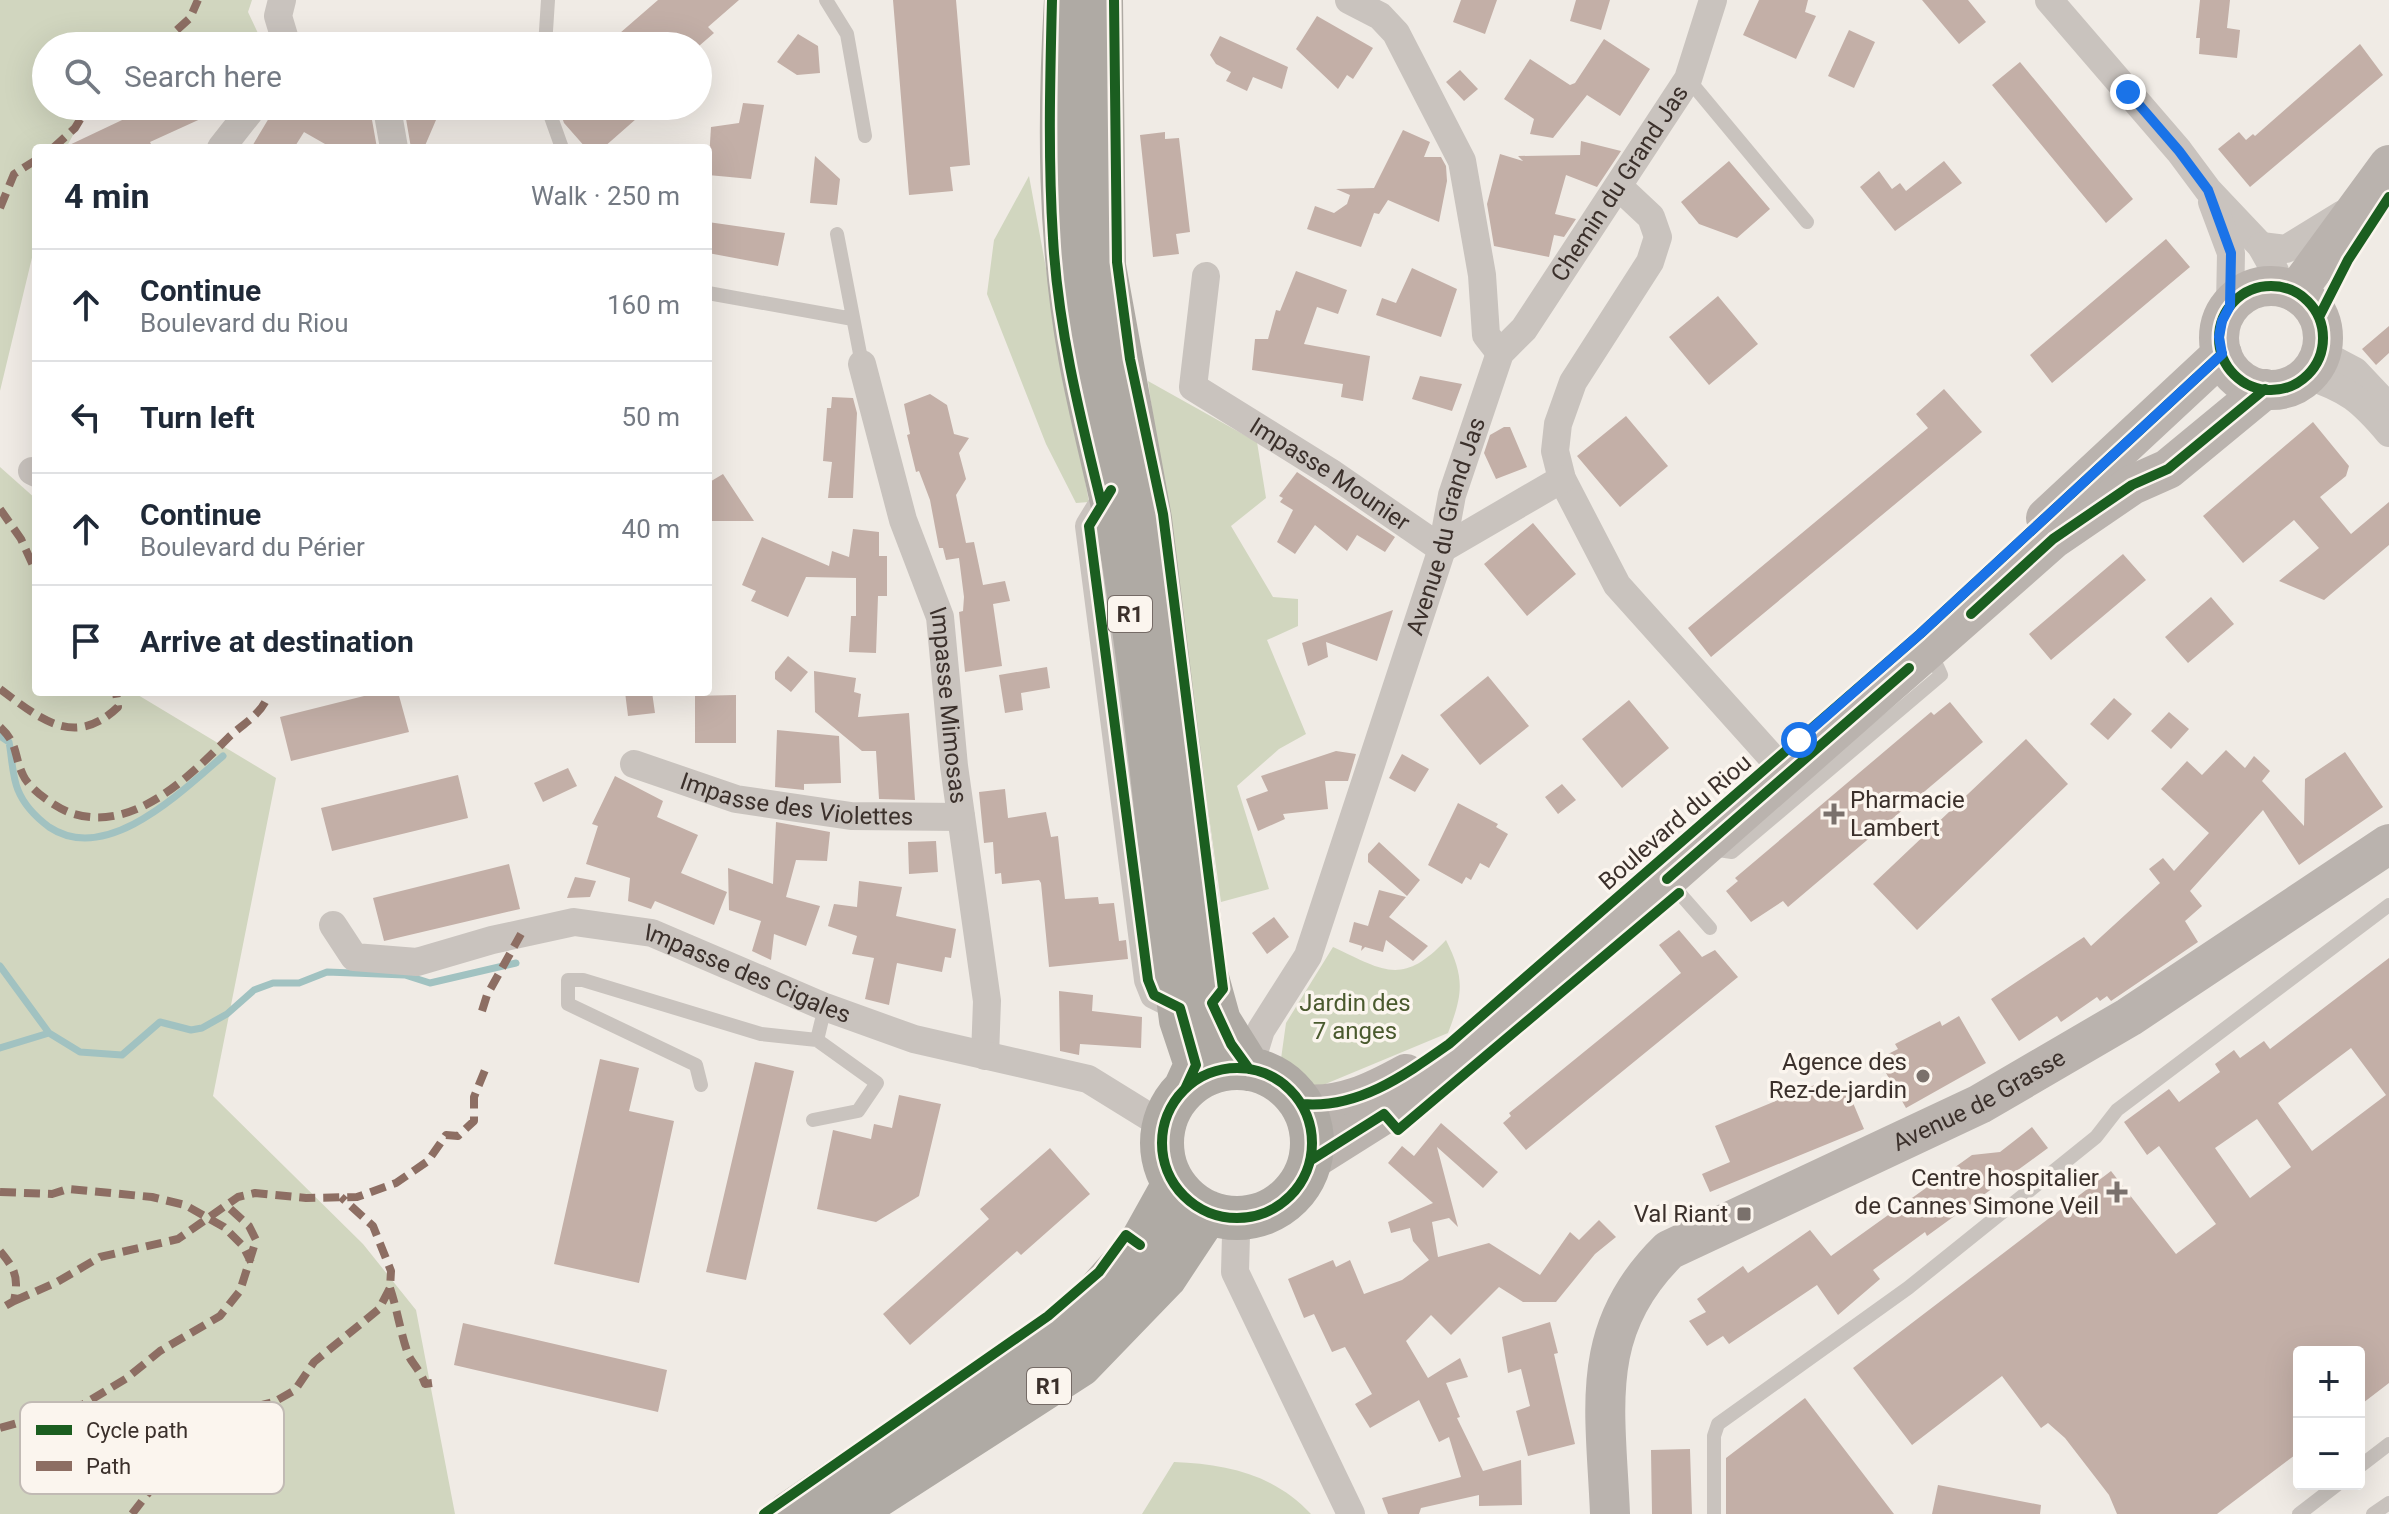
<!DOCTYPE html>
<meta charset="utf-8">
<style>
:root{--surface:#fff;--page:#f6f6f7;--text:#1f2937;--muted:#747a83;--line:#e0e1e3}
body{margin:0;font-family:Roboto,sans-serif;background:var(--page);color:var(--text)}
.controls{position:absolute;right:24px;bottom:24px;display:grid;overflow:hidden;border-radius:8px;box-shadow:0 8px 32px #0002}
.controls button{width:72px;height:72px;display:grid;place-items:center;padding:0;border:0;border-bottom:2px solid var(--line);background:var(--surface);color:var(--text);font:40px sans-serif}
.stop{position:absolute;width:24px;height:24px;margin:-18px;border:6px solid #1a73e8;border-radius:50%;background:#fff}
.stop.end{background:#1a73e8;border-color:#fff;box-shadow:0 2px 8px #0008}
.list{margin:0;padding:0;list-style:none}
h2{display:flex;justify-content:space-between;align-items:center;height:104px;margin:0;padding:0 32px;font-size:34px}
h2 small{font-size:26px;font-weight:400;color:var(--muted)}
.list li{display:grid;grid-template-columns:52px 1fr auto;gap:24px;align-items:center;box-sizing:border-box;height:112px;padding:0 32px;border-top:2px solid var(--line)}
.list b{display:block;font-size:30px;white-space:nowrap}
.list p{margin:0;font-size:26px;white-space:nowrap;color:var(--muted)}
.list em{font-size:26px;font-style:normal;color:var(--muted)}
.icon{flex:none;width:44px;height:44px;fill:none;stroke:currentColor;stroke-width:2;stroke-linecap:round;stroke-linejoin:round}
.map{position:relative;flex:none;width:2389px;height:1514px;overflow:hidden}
.search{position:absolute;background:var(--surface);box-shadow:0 8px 32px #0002;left:32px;top:32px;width:680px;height:88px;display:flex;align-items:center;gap:20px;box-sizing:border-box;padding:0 28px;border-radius:44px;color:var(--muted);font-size:30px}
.panel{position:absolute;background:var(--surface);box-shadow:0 8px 32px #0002;left:32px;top:144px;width:680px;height:552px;border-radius:8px}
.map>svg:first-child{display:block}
.green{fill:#d1d6bf}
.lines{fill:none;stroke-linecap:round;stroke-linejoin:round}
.stream{stroke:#a1c2c1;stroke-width:7}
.building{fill:#c3afa7;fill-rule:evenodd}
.lane{stroke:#c9c3be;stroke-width:14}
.street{stroke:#c9c3be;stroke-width:28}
.secondary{stroke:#bab3ae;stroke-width:40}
.highway{stroke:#afaaa4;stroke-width:44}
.quiet{stroke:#8d6e63;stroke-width:8;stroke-dasharray:16 8;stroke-linecap:butt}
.cycleway-casing{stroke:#fbf5ee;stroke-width:15}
.cycleway{stroke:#1b5e20;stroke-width:10}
.route{stroke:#1a73e8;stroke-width:10}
.poi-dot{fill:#7a716c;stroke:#fbf5ee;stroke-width:3}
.labels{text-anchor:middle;stroke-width:7;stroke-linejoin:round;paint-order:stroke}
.shield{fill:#fbf5ee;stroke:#756b66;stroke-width:2}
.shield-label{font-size:22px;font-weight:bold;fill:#3b302b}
.street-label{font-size:24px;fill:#3b302b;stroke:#fbf5ee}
.poi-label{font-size:24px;fill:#3b302b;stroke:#fbf5ee;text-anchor:end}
.park-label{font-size:24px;fill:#4a5a2e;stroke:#fbf5ee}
.key{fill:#fbf5ee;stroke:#c1bab4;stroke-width:2}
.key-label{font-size:22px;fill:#3b302b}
</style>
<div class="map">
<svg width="2389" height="1514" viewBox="0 0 2389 1514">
<rect width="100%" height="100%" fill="#f0ebe5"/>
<!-- green -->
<path class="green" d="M0,0H252L248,12L264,46H46V106H101L85,113L66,148H36V241L0,391Z
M1029,176L1089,502L1076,503L1046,444L987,294L994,240Z
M1148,381L1257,442L1266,498L1231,526L1273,597L1298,599V626L1267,640L1306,734L1279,749L1237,786L1269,889L1221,902Z
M0,467L36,499V692H133L276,778L213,1096L363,1244L416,1310L455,1514H0Z
M1446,940C1465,978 1463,994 1448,1033L1311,1090L1280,1066L1286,1023L1333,947C1383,970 1402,987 1446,940Z
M1174,1462C1226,1464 1274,1474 1311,1514H1142Z"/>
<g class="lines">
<!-- stream -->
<path class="stream" d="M0,736L9,742C12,757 12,776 18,790C24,805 37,818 49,827C107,866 182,791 223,756
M0,966L49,1033
M0,1048L49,1033L80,1052L122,1055L160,1022L191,1030L202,1028L227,1014L254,990L273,983H299L327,972L405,975L430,983L516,963"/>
</g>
<!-- building -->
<path class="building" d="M658,0H739L708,27L714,33L699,46H605Z
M893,0H956L970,165L950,167L953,191L909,195Z
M1461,0H1497L1485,34L1453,22Z
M1576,0H1610L1601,30L1570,21Z
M1759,0H1808L1805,12L1816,16L1796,59L1743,35Z
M1922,0H1968L1986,22L1959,44Z
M2200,0H2230L2227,28L2240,30L2237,58L2199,54L2200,38H2196Z
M1317,16L1373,48L1353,79L1347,75L1338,89L1296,49Z
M1849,30L1875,42L1854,88L1828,76Z
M798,34L818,46L820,73L797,75L777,62Z
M1220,36L1288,67L1282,89L1253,77L1247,91L1226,81L1231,72L1216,64L1210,55Z
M1604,39L1650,69L1620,116L1587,95L1553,138L1530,134L1534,119L1504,99L1530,59L1570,85L1575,83Z
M2360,44L2383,75L2250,187L2218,149L2239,132L2246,140L2253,134L2255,136Z
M2020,62L2133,199L2106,223L1992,85Z
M1460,70L1478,89L1464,101L1446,82Z
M743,103L764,105L751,179L708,175L711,127L739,123Z
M135,106H229L150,142L153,148H63L139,112Z
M281,106H363L372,120L377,148H332L304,132L294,148H251L272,113L277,115Z
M408,106H442L424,148H411L405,113Z
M558,106H624L636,119L603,148H586L564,123Z
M1403,130L1430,142L1424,157H1441L1446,166L1447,181L1439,222L1388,200L1379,214L1374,213L1361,247L1307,229L1315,206L1334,213L1347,204L1350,195L1336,189L1374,188Z
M1165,132V139L1179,138L1190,232L1176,234L1179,254L1153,257L1140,135Z
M1581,141L1621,151L1597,187L1566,175L1555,214L1576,219L1564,237L1554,235L1549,257L1494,246L1487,204L1500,154L1523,161L1518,156L1580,155Z
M815,156L840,179L837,205L810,203Z
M1729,161L1770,209L1737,238L1699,224L1681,202Z
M1944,161L1962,183L1895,231L1860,187L1879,171L1892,189L1900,183L1906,191Z
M708,222L785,233L778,266L708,253Z
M2166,239L2190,267L2052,383L2030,355Z
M1412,268L1457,289L1441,337L1376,315L1382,298L1396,303Z
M1296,271L1347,290L1338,314L1317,307L1304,344L1370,356L1363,401L1341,397L1343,384L1252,370L1255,339H1268L1276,310L1280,311Z
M1718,296L1758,344L1709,385L1669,337Z
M2389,326V353L2376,365L2362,349Z
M1420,376L1462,384L1452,411L1412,399Z
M1944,389L1982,432L1711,657L1688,628L1928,428L1916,414Z
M930,394L947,405L954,434L969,438L959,453L966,479L956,495L966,543L974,542L983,585L1005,581L1010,601L993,604L1002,666L965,672L959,612L963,611L964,597L959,558L946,560L943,548H939L930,500L919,471L916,472L907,435L910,434L904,404Z
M832,397L853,398L857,413L853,498H828L832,462L823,461L827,408H831Z
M1626,416L1668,466L1620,507L1577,456Z
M2313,422L2349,466L2346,476L2320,497L2351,534L2389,502V545L2324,600L2279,581L2319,548L2294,520L2243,563L2203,516Z
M1504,427H1510L1527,467L1496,479L1484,453L1490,435Z
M1297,472L1395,537L1385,552L1357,535L1347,551L1315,525L1295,554L1277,542L1293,510L1280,502L1283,498L1279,496Z
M723,474L754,521H708V483Z
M1533,523L1576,574L1527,616L1484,564Z
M853,529L879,532V556H887V596H878L876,653L849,652L851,616H856V578L806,577L788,617L751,601L756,591L742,585L762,537L829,566L832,551L849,557Z
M2123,554L2146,580L2051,660L2029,634Z
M2211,597L2234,624L2188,663L2165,637Z
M1393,610L1377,661L1326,642L1328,657L1308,666L1302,643Z
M788,656L808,672L791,692L775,679V672Z
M1047,667L1050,688L1021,693L1023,710L1005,713L999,675Z
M814,671L856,678L854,692L861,694L858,717L909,713L915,800L879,799L876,751H862L815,712Z
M1488,676L1529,726L1480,765L1440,715Z
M380,692H398L409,732L291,761L280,717Z
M625,692H652L655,713L628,716Z
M736,695V743H695V696Z
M2114,698L2132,714L2108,740L2090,724Z
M1629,700L1669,748L1622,788L1582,739Z
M1950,702L1983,742L1788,907L1783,901L1751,922L1726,891L1738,881L1735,878L1931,712L1934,715Z
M2169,712L2189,729L2171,749L2151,731Z
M777,730L839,736L841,783L804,784V790L775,787Z
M2026,739L2068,784L1917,930L1873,884Z
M2226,750L2245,768L2254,756L2270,771L2262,781L2304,826L2305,779L2345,752L2383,807L2299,865L2263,810L2190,891L2202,906L2185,921L2198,942L2111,1001L2107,996L2100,1001L2097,997L2061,1022L2057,1016L2019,1041L1991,999L2084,937L2091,946L2160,883L2149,869L2163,858L2174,871L2209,833L2161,789L2187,761L2202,775Z
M1336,751L1356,754L1348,781H1325L1328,809L1283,814L1285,819L1258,831L1246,799L1268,791L1261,776Z
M1402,754L1429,769L1415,792L1389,778Z
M568,768L577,786L543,802L534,783Z
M458,775L468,818L332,851L321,808Z
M615,776L663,801L657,817L698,835L681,873L727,892L714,925L655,901L651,909L628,901L630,878L586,864L598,826L592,824Z
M1562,784L1576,800L1558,814L1545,797Z
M1005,789L1008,818L1046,812L1051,837L1058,836L1065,899L1098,897L1099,904L1114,903L1119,941L1126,940L1128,959L1049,967L1041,883L1039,880L1002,884L1001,873L995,874L993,842L984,843L979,792Z
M1458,803L1498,824L1496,827L1508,834L1489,868L1480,863L1471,880L1466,877L1462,884L1428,865Z
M776,822L830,832L827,861L796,860L786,897L820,906L806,946L774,934L771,960L752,951L761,921L729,910L728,868L773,884Z
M936,841L938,872L909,874L908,842Z
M1379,842L1420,880L1407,896L1368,862V854Z
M509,864L520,909L384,941L373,898Z
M575,877L596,881L590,897L567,898Z
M859,881L902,887L896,916L956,929L951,958L945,957L942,972L897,963L889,1005L865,999L874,958L852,954L857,936L828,926L834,904L857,907Z
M1379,890L1406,897L1389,917L1428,946L1413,961L1386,940L1383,952L1365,947L1361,951L1362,946L1349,942L1354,922L1368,926Z
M1274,917L1289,937L1267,954L1252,933Z
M1679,930L1702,957L1715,950L1738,977L1526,1150L1503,1123L1511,1116L1509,1113L1681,973L1659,945Z
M2389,958V1383L2359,1406V1352H2299V1452L2217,1514H2117L2109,1495L2065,1438L2048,1423L2041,1428L2002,1376L1912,1445L1853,1368L2111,1171L2176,1254L2216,1224L2159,1146L2147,1155L2124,1122L2169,1089L2179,1102L2220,1072L2215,1064L2234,1050L2240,1058L2264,1041L2270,1049ZM2351,1048L2386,1095L2312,1151L2278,1103ZM2257,1119L2291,1167L2250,1198L2215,1148Z
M1059,991L1093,995L1092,1011L1142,1017L1141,1048L1080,1044L1079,1055L1060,1051Z
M1959,1016L1986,1063L1906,1108L1878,1059L1898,1049L1895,1044L1940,1021L1942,1026Z
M600,1059L639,1068L629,1111L674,1121L639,1283L554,1264Z
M755,1062L794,1071L746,1280L706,1272Z
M1829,1079L1836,1096L1848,1091L1864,1129L1710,1192L1702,1174L1730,1162L1715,1126Z
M899,1095L941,1104L919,1196L876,1222L817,1209L833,1130L871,1139L874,1124L892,1128Z
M1441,1123L1498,1172L1483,1188L1437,1147L1458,1227L1449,1218L1432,1222L1438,1257L1489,1243L1540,1275L1570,1232L1579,1240L1599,1220L1616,1237L1595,1254L1556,1302H1523L1499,1287L1451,1335L1431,1315L1406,1341L1428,1378L1460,1358L1468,1377L1446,1383L1460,1417L1457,1418L1483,1471L1521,1460L1522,1505L1479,1506V1495L1421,1508L1419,1514H1388L1382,1498L1461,1477L1449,1437L1439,1442L1419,1400L1370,1428L1355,1404L1372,1394L1345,1347L1332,1352L1314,1314L1304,1318L1288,1279L1333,1260L1336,1267L1350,1260L1364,1294L1402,1280L1429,1260L1413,1241L1410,1228L1391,1233L1388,1222L1433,1203L1388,1163L1402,1146L1414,1156Z
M2032,1127L2048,1148L1927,1236L1925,1232L1873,1270L1880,1279L1838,1315L1817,1285L1729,1344L1723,1336L1707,1346L1689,1321L1706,1312L1697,1299L1743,1266L1748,1273L1810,1230L1831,1256L1972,1155L2000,1152Z
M1050,1148L1090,1194L1021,1255L1017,1251L910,1345L883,1314L989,1219L980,1209Z
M1550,1322L1558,1353L1554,1354L1575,1444L1528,1456L1516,1411L1530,1406L1521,1369L1508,1373L1502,1337Z
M463,1323L667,1370L658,1412L454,1365Z
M1805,1398L1894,1514H1726V1458Z
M1690,1449L1692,1514H1652L1651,1450Z
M1938,1485L2041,1505L2040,1514H1932Z"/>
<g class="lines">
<!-- lane -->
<path class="lane" d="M826,0L847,34L865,136
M545,46L548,0
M1688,79L1807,222
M547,106L562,148
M837,234L862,364
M708,293L853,319
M1712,849L1732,852L1941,675L1931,653
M1667,879L1710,928
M701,1085L696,1065L568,1004V980H583L761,1034L817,1040
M813,1120L858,1111L877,1083L817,1040L825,1007
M2359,1467L2389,1444
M1714,1514V1436L1718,1424L1908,1288L2096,1137L2117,1110L2389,905
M2299,1514L2338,1484
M2373,1514L2389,1503"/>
<!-- street -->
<g class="street">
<path d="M282,0L278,16L287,46"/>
<path d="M1349,0L1380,16L1396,33L1462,161L1482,275L1486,335L1500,353"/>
<path d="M2049,0L2179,151L2208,190L2261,246L2275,271L2279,287"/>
<path d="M383,106L388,114L394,148"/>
<path d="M221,148L254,106"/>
<path d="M1619,187L1651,217L1658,237L1650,262L1573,382L1558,424L1555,451L1562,479L1617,585L1775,761"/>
<path d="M2212,202L2231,253L2230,306"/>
<path d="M2261,246L2286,249L2343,214"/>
<path id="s1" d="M1206,276L1193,387L1333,474L1442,549L1562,479"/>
<path d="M2321,353L2355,371L2388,406"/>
<path id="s2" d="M862,364L903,520L940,617L954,766L987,1001L985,1056"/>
<path d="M2307,376C2347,388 2362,401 2389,433"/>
<path d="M32,471L36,473"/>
<path d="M1111,490L1089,526L1148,980L1154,995L1180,1008"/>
<path id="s3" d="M634,764L736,799L851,816L961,817"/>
<path id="s4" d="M333,925L354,957L417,962L492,940L574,922L652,933L825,1007L914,1039L1088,1079L1164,1126"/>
<path id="s5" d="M1249,1069L1261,1030L1308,956L1442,549L1452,495L1500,353L1524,329L1688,79L1713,0"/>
<path d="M1243,1218L1236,1235L1235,1272L1351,1514"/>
</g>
<!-- secondary -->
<g class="secondary">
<circle cx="2271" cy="338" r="52"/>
<path d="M2296,292L2389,165"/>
<path d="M2046,518L2222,354"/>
<path d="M1302,1104C1341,1108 1373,1092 1406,1074"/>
<path d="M1311,1160L1384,1114L1453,1060L1667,879L2053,539L2132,485L2168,469L2265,389"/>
<path id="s6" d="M1610,1514C1606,1410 1587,1330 1669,1250L1980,1104L2129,1017L2389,844"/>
</g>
<!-- highway -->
<path class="highway" d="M1066,0C1059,119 1059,239 1080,356C1093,428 1114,498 1125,569C1149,719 1161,870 1181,1020L1196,1065L1185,1089
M1101,0L1104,266L1150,519L1206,974L1219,1021L1249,1069
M1162 1143a75 75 0 1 1 150 0a75 75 0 1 1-150 0Z
M789,1514L1052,1334L1094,1297L1140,1245L1174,1184
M849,1514L1080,1365L1165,1277L1208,1212"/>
<!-- quiet -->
<path class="quiet" d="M159,46L190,18L198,0
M53,148L75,128L88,106
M0,208L14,174L36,160
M0,509L21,539L36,572
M0,689C39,718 74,749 118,707L116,692
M0,727C19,745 13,754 23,775C29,789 56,808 71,813C133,834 190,776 229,737C244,723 264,713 269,692
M482,1011L487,995L521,934
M0,1192L52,1194L68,1189L152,1197L185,1205L224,1227L243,1246L251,1262
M0,1251C15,1269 19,1277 14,1301L0,1309
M390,1288C397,1309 400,1330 407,1351C410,1362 420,1369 425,1384L432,1383
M14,1301L57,1282L100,1257L178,1239L238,1197L255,1193L306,1198L357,1197L396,1183L428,1161L446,1135L458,1136L474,1121V1097L485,1070
M0,1428L84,1404L127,1378L160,1351L220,1316L240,1291L256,1240L249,1226L226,1205
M132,1514L152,1488L198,1451L229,1413L274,1402L295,1390L314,1362L379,1309L390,1288L391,1271L373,1226L341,1197"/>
<!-- cycleway casing -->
<g class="cycleway-casing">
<path id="cycleway" d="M1052,0C1050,79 1048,159 1053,238C1058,328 1080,416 1101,502
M1114,0L1117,262L1130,359L1163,514L1223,989L1212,1003L1231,1044L1249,1069
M2219 338a52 52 0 1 1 104 0a52 52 0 1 1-104 0Z
M2319,317L2348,260L2389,197
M1111,490L1089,526L1148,980L1154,995L1180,1008L1196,1065L1185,1089
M1971,614L2053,539L2132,485L2168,469L2265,389
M1667,879L1909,668
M1162 1143a75 75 0 1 1 150 0a75 75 0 1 1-150 0Z
M1302,1104C1358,1109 1405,1075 1449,1044L1920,634L2222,354
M1311,1160L1384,1114L1398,1130L1679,893
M764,1514L1048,1316L1099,1272L1126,1235L1140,1245"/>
</g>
<!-- cycleway -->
<use href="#cycleway" class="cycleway"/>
</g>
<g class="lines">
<!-- route -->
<path class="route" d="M1799,740L1920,634L2222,354L2219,337L2222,321L2230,306L2231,253L2208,190L2179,151L2128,92"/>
</g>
<!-- markers -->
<g class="poi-dot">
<path d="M1830 802h8v8h8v8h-8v8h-8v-8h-8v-8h8z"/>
<circle cx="1923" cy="1076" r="8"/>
<path d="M2113 1180h8v8h8v8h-8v8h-8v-8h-8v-8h8z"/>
<rect x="1736" y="1206" width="16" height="16" rx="4"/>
</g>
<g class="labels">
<!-- shield labels -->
<g class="shield">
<rect x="1108" y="596" width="44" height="36" rx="6"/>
<rect x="1027" y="1368" width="44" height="36" rx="6"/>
</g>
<g class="shield-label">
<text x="1130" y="622">R1</text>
<text x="1049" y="1394">R1</text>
</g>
<!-- street labels -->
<g class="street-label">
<text dy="8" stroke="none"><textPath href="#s5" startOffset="970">Chemin du Grand Jas</textPath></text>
<text dy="8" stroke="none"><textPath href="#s1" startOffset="274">Impasse Mounier</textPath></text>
<text dy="8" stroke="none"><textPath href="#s5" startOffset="580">Avenue du Grand Jas</textPath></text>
<text dy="8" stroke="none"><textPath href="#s2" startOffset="354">Impasse Mimosas</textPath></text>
<text dy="8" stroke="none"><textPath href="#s3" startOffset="168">Impasse des Violettes</textPath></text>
<text transform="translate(1675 822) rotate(-41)" y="8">Boulevard du Riou</text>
<text dy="8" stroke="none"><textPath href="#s4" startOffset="446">Impasse des Cigales</textPath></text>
<text dy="8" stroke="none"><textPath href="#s6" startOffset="626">Avenue de Grasse</textPath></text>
</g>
<!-- poi labels -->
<g class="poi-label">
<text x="1850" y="808" text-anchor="start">Pharmacie<tspan x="1850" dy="28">Lambert</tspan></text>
<text x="1907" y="1070">Agence des<tspan x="1907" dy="28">Rez-de-jardin</tspan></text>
<text x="2099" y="1186">Centre hospitalier<tspan x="2099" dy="28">de Cannes Simone Veil</tspan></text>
<text x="1728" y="1222">Val Riant</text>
</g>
<!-- park labels -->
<g class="park-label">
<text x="1355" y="1011">Jardin des<tspan x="1355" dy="28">7 anges</tspan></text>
</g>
</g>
<!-- legend -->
<rect x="20" y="1402" width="264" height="92" rx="12" class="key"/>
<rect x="36" y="1425" width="36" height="10" fill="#1b5e20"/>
<rect x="36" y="1461" width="36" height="10" fill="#8d6e63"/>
<g class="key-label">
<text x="86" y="1438">Cycle path</text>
<text x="86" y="1474">Path</text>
</g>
</svg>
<div class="controls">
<button>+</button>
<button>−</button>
</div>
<div class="stop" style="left:1799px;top:740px"></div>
<div class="stop end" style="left:2128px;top:92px"></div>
<div class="search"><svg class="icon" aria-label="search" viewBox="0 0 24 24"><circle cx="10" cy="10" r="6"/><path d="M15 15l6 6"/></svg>Search here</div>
<section class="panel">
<h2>4 min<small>Walk · 250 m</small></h2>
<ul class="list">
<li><svg class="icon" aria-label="ahead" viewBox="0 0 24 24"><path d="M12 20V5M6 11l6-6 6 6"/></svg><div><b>Continue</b><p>Boulevard du Riou</p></div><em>160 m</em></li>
<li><svg class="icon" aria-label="left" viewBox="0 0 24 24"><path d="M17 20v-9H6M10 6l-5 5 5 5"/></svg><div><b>Turn left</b></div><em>50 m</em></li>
<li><svg class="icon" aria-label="ahead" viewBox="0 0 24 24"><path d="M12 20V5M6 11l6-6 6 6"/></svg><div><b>Continue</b><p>Boulevard du Périer</p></div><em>40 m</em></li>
<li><svg class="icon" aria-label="arrive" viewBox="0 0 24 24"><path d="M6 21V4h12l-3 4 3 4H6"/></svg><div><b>Arrive at destination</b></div></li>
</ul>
</section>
</div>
